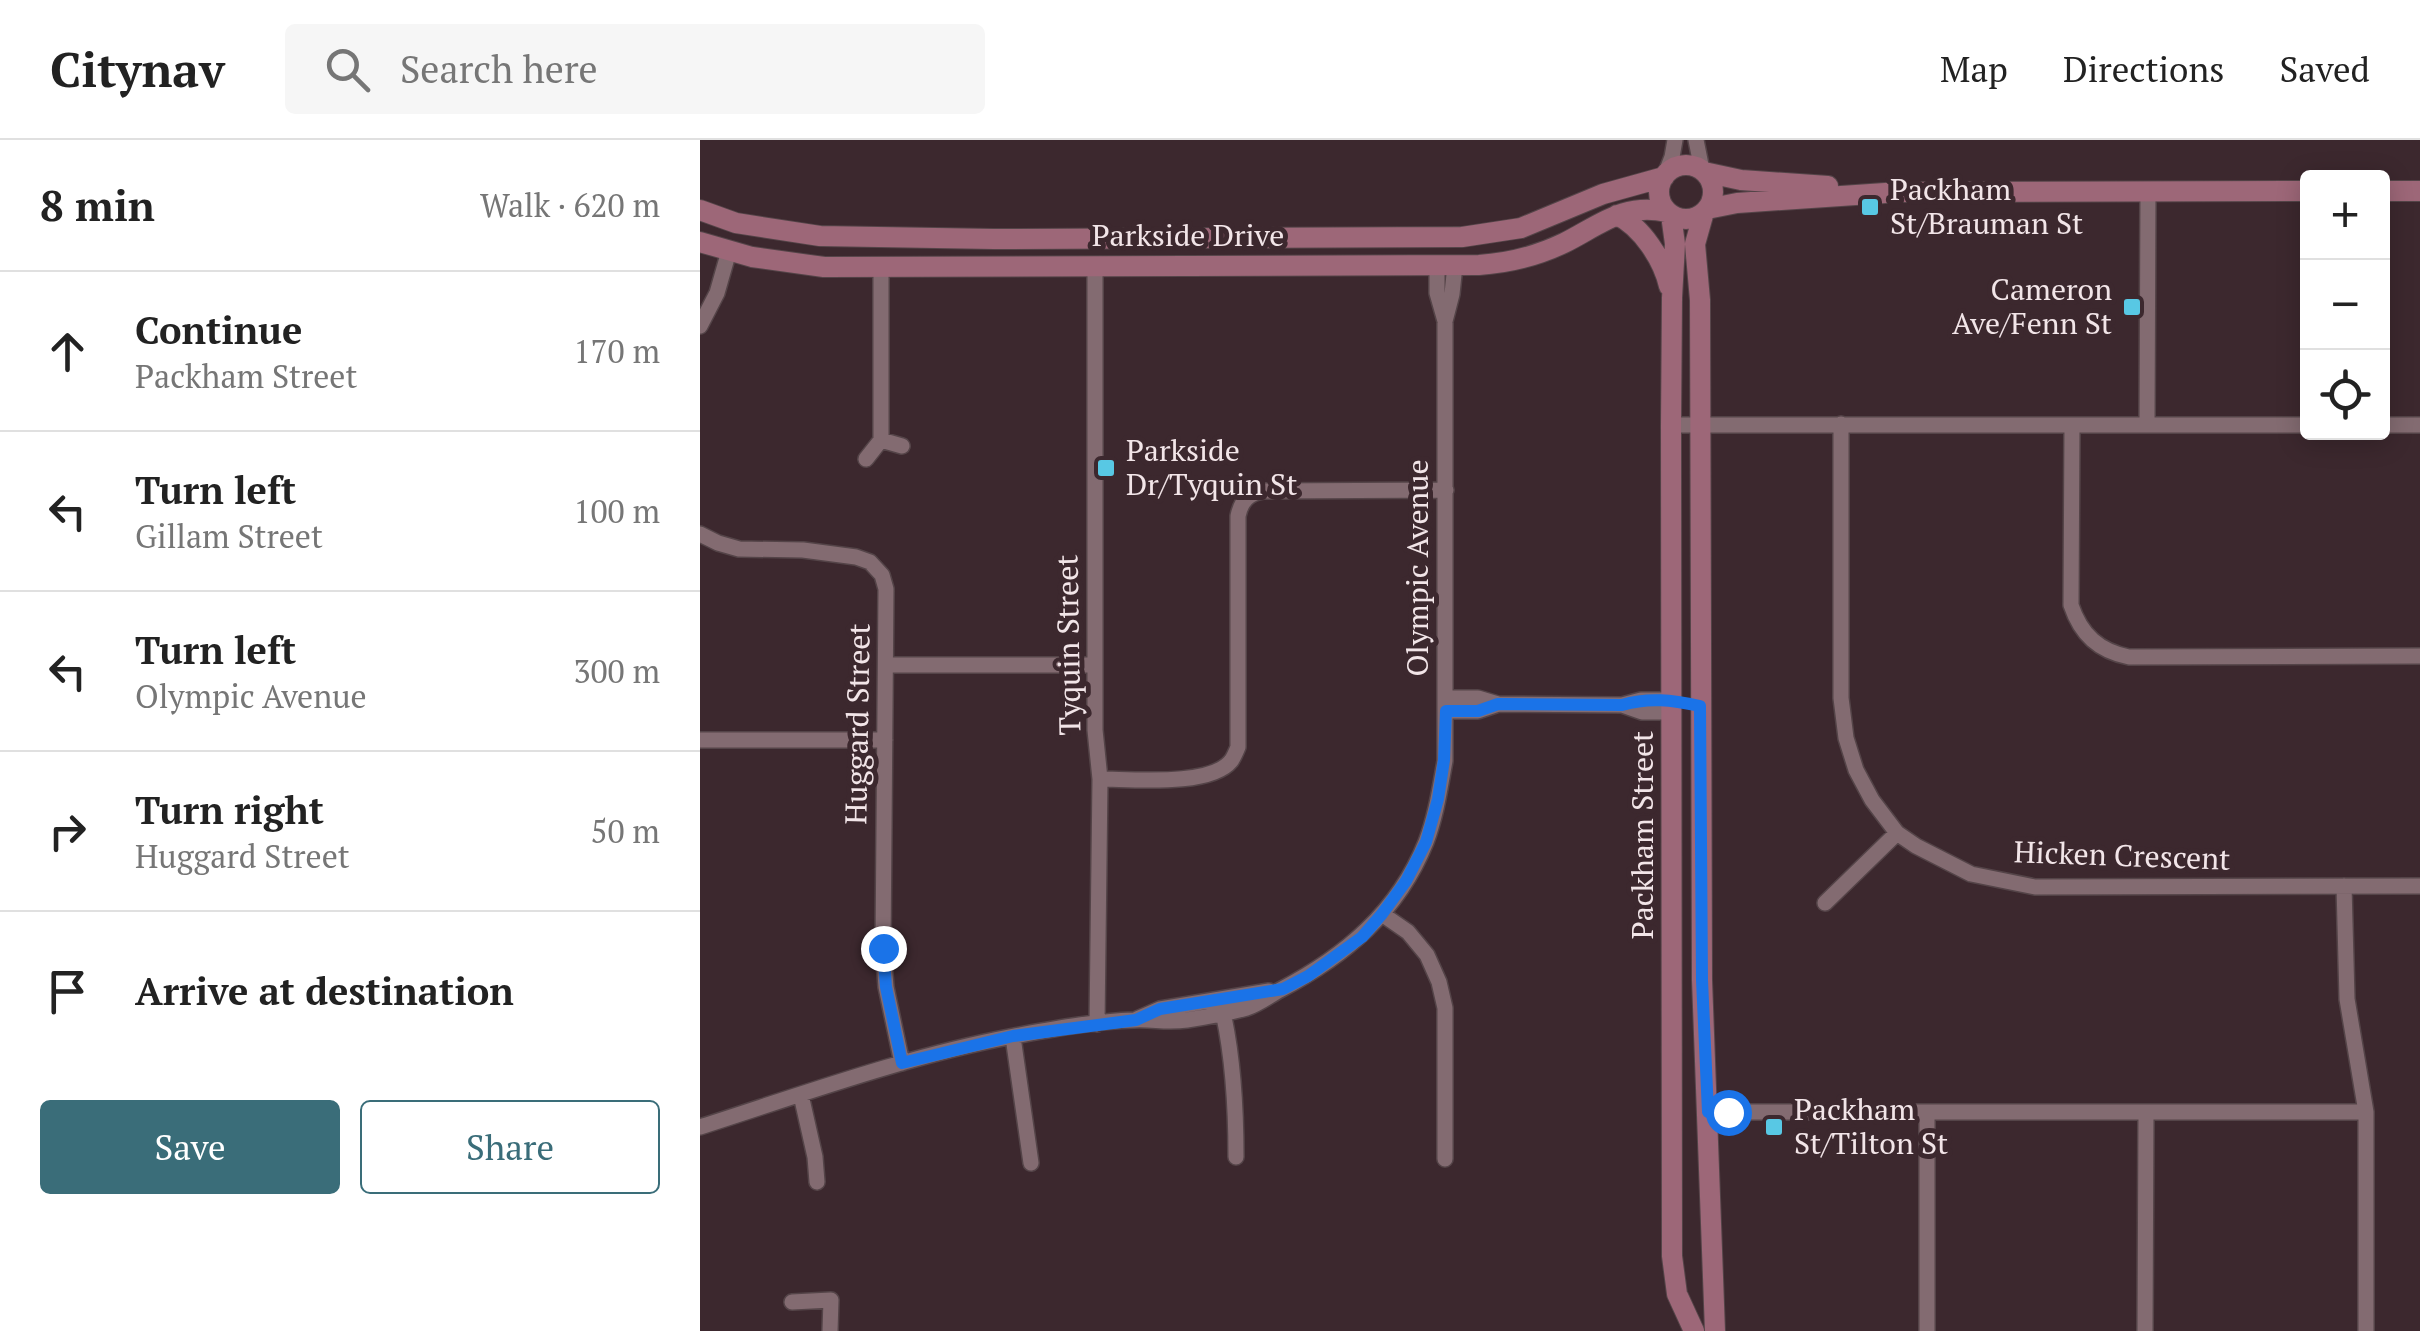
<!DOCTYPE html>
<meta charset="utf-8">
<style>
:root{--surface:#fff;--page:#f6f6f6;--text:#222;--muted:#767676;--line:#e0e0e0;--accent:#3a6d79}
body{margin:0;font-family:"PT Serif",serif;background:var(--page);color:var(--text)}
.controls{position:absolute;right:30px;top:30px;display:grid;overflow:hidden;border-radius:10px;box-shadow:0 5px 25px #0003}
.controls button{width:90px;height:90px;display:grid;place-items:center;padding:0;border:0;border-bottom:2px solid var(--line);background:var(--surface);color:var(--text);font:50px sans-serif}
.stop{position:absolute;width:30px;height:30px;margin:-22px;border:8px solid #1a73e8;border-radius:50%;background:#fff}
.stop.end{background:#1a73e8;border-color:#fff;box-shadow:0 2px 10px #0008}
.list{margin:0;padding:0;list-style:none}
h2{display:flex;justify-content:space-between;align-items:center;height:130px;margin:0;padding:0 40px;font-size:42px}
h2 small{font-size:32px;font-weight:400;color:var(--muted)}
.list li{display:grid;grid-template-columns:65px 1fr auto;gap:30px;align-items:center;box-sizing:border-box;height:160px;padding:0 40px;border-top:2px solid var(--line)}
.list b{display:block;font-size:38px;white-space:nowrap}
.list p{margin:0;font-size:32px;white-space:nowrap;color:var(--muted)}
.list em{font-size:32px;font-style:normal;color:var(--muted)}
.actions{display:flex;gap:20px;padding:30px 40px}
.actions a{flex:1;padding:22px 0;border:2px solid var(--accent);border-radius:10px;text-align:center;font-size:35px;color:var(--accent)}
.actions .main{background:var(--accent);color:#fff}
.icon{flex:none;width:55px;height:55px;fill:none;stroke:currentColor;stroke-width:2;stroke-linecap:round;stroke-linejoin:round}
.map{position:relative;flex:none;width:1720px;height:1191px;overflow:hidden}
header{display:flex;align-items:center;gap:60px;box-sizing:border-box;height:140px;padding:0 50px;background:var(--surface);border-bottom:2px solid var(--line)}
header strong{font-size:48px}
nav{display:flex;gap:55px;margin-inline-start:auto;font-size:35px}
.search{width:700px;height:90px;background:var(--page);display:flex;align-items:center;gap:25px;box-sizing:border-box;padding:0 35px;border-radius:10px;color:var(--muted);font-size:38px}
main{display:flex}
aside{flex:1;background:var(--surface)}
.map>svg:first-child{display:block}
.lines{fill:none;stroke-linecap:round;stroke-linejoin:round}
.street-casing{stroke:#544448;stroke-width:18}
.secondary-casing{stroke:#544448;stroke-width:22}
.street{stroke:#836b71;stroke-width:15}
.secondary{stroke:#9d6778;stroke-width:20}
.route{stroke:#1a73e8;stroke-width:12}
.poi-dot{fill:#58c8e4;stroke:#3c282e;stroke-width:4}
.labels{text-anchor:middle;stroke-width:10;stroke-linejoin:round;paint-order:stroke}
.poi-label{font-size:30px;fill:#f2e5e8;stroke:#3c282e;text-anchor:start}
.street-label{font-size:30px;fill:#f2e5e8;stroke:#3c282e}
</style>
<header>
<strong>Citynav</strong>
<div class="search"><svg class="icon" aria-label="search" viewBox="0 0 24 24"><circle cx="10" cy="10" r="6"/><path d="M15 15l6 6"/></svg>Search here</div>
<nav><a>Map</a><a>Directions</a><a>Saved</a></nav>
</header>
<main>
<aside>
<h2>8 min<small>Walk · 620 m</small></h2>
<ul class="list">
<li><svg class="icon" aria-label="ahead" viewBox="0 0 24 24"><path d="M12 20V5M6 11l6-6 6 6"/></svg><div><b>Continue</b><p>Packham Street</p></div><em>170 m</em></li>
<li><svg class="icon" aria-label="left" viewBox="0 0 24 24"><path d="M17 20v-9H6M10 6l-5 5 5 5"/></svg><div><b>Turn left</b><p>Gillam Street</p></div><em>100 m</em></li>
<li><svg class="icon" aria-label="left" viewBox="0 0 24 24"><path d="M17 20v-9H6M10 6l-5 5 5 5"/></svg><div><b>Turn left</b><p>Olympic Avenue</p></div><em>300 m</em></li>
<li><svg class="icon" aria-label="right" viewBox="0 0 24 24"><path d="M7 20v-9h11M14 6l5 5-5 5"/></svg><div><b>Turn right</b><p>Huggard Street</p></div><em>50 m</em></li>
<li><svg class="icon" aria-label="arrive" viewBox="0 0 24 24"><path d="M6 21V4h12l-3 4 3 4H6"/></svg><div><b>Arrive at destination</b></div></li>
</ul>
<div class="actions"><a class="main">Save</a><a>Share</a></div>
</aside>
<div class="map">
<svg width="1720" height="1191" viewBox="0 0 1720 1191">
<rect width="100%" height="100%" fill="#3c282e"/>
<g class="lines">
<!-- street casing -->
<g class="street-casing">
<path id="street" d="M996,0L1002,30
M965,35L972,17L975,0
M395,126V590L400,639L397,884
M745,181L752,154L755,125
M0,186L17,153L29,111
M1141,284V558L1146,598L1156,630L1172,660L1197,693L1216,706L1271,734L1335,747L1720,746
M971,285H1608
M1372,285L1371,465C1381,495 1399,511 1429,517L1720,516
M1447,285L1448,51
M1682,285H1720
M181,300V128
M166,319L181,300L202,306
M0,394L18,403L39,409L103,410L156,417L170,422L182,435L186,449L183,808L186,847L202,923
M186,525H395
M746,558H778L798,564L922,565L941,560H972
M922,565L942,572H973
M746,571H778L796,565
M0,600H185
M400,639C431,639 510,647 531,621C534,617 536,612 538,607V376C541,361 549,353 563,351L746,350
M1644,746L1647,859L1666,972V1191
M1125,763L1197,693
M682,774L708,792L727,815L739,842L745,868V1019
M520,860C533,910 536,965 536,1017
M437,879L460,869L569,851
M313,897L331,1023
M101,955L115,1017L117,1042
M1008,972H1666
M1227,972V1191
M0,987C103,954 207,916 314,896C353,889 395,881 434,880C454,879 466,883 487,880C507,877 528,873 547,868C559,864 569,856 580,850C645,816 698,772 726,702C736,676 740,648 745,621V181L737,153V125
M92,1162L131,1160L130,1191
M1445,1191L1446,972"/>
</g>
<!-- secondary casing -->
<g class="secondary-casing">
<path id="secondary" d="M959 52a27 27 0 1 1 54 0a27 27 0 1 1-54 0Z
M1004,32L1041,40L1128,46
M1682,51H1720
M1007,69L1037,63L1200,52L1608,51
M0,70L36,83L120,96L294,99L762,97L821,88L903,54L964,37
M1004,72L995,104L1000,160L1002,840L1015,1191
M917,75C942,87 963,120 969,146
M971,75L975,104L972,158L971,285L972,1116L977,1154L994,1191
M0,102L52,117L124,127L779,125C809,123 837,116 864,103C900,85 924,62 967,72"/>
</g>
<!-- street -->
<use href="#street" class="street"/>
<!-- secondary -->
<use href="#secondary" class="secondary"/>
</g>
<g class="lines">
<!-- route -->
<path class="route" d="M183,808L186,847L202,923L313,896L436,880L460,869L583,849L608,836L662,797L682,774L706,741L726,702L738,659L744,620L746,571H778L798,564L922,565C949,557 972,560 1000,566L1002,840L1008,972H1028"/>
</g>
<!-- markers -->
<g class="poi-dot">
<rect x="1160" y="57" width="20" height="20" rx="5"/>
<rect x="1422" y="157" width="20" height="20" rx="5"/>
<rect x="396" y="318" width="20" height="20" rx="5"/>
<rect x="1064" y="977" width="20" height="20" rx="5"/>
</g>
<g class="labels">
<!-- poi labels -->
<g class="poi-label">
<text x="1190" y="60">Packham<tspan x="1190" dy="34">St/Brauman St</tspan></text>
<text x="1412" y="160" text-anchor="end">Cameron<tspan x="1412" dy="34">Ave/Fenn St</tspan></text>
<text x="426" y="321">Parkside<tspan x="426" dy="34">Dr/Tyquin St</tspan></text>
<text x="1094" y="980">Packham<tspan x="1094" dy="34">St/Tilton St</tspan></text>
</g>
<!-- street labels -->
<g class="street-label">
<text x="488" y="106">Parkside Drive</text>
<text transform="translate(718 428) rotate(-90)" y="10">Olympic Avenue</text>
<text transform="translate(369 505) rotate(-91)" y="10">Tyquin Street</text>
<text transform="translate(158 584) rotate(-89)" y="10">Huggard Street</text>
<text transform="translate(943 695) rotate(-90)" y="10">Packham Street</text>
<text transform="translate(1422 716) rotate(2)" y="10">Hicken Crescent</text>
</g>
</g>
</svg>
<div class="controls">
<button>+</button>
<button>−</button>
<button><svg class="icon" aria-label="locate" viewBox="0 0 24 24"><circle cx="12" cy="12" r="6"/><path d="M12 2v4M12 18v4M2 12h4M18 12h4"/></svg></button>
</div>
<div class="stop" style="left:1028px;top:972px"></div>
<div class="stop end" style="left:183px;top:808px"></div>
</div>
</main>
